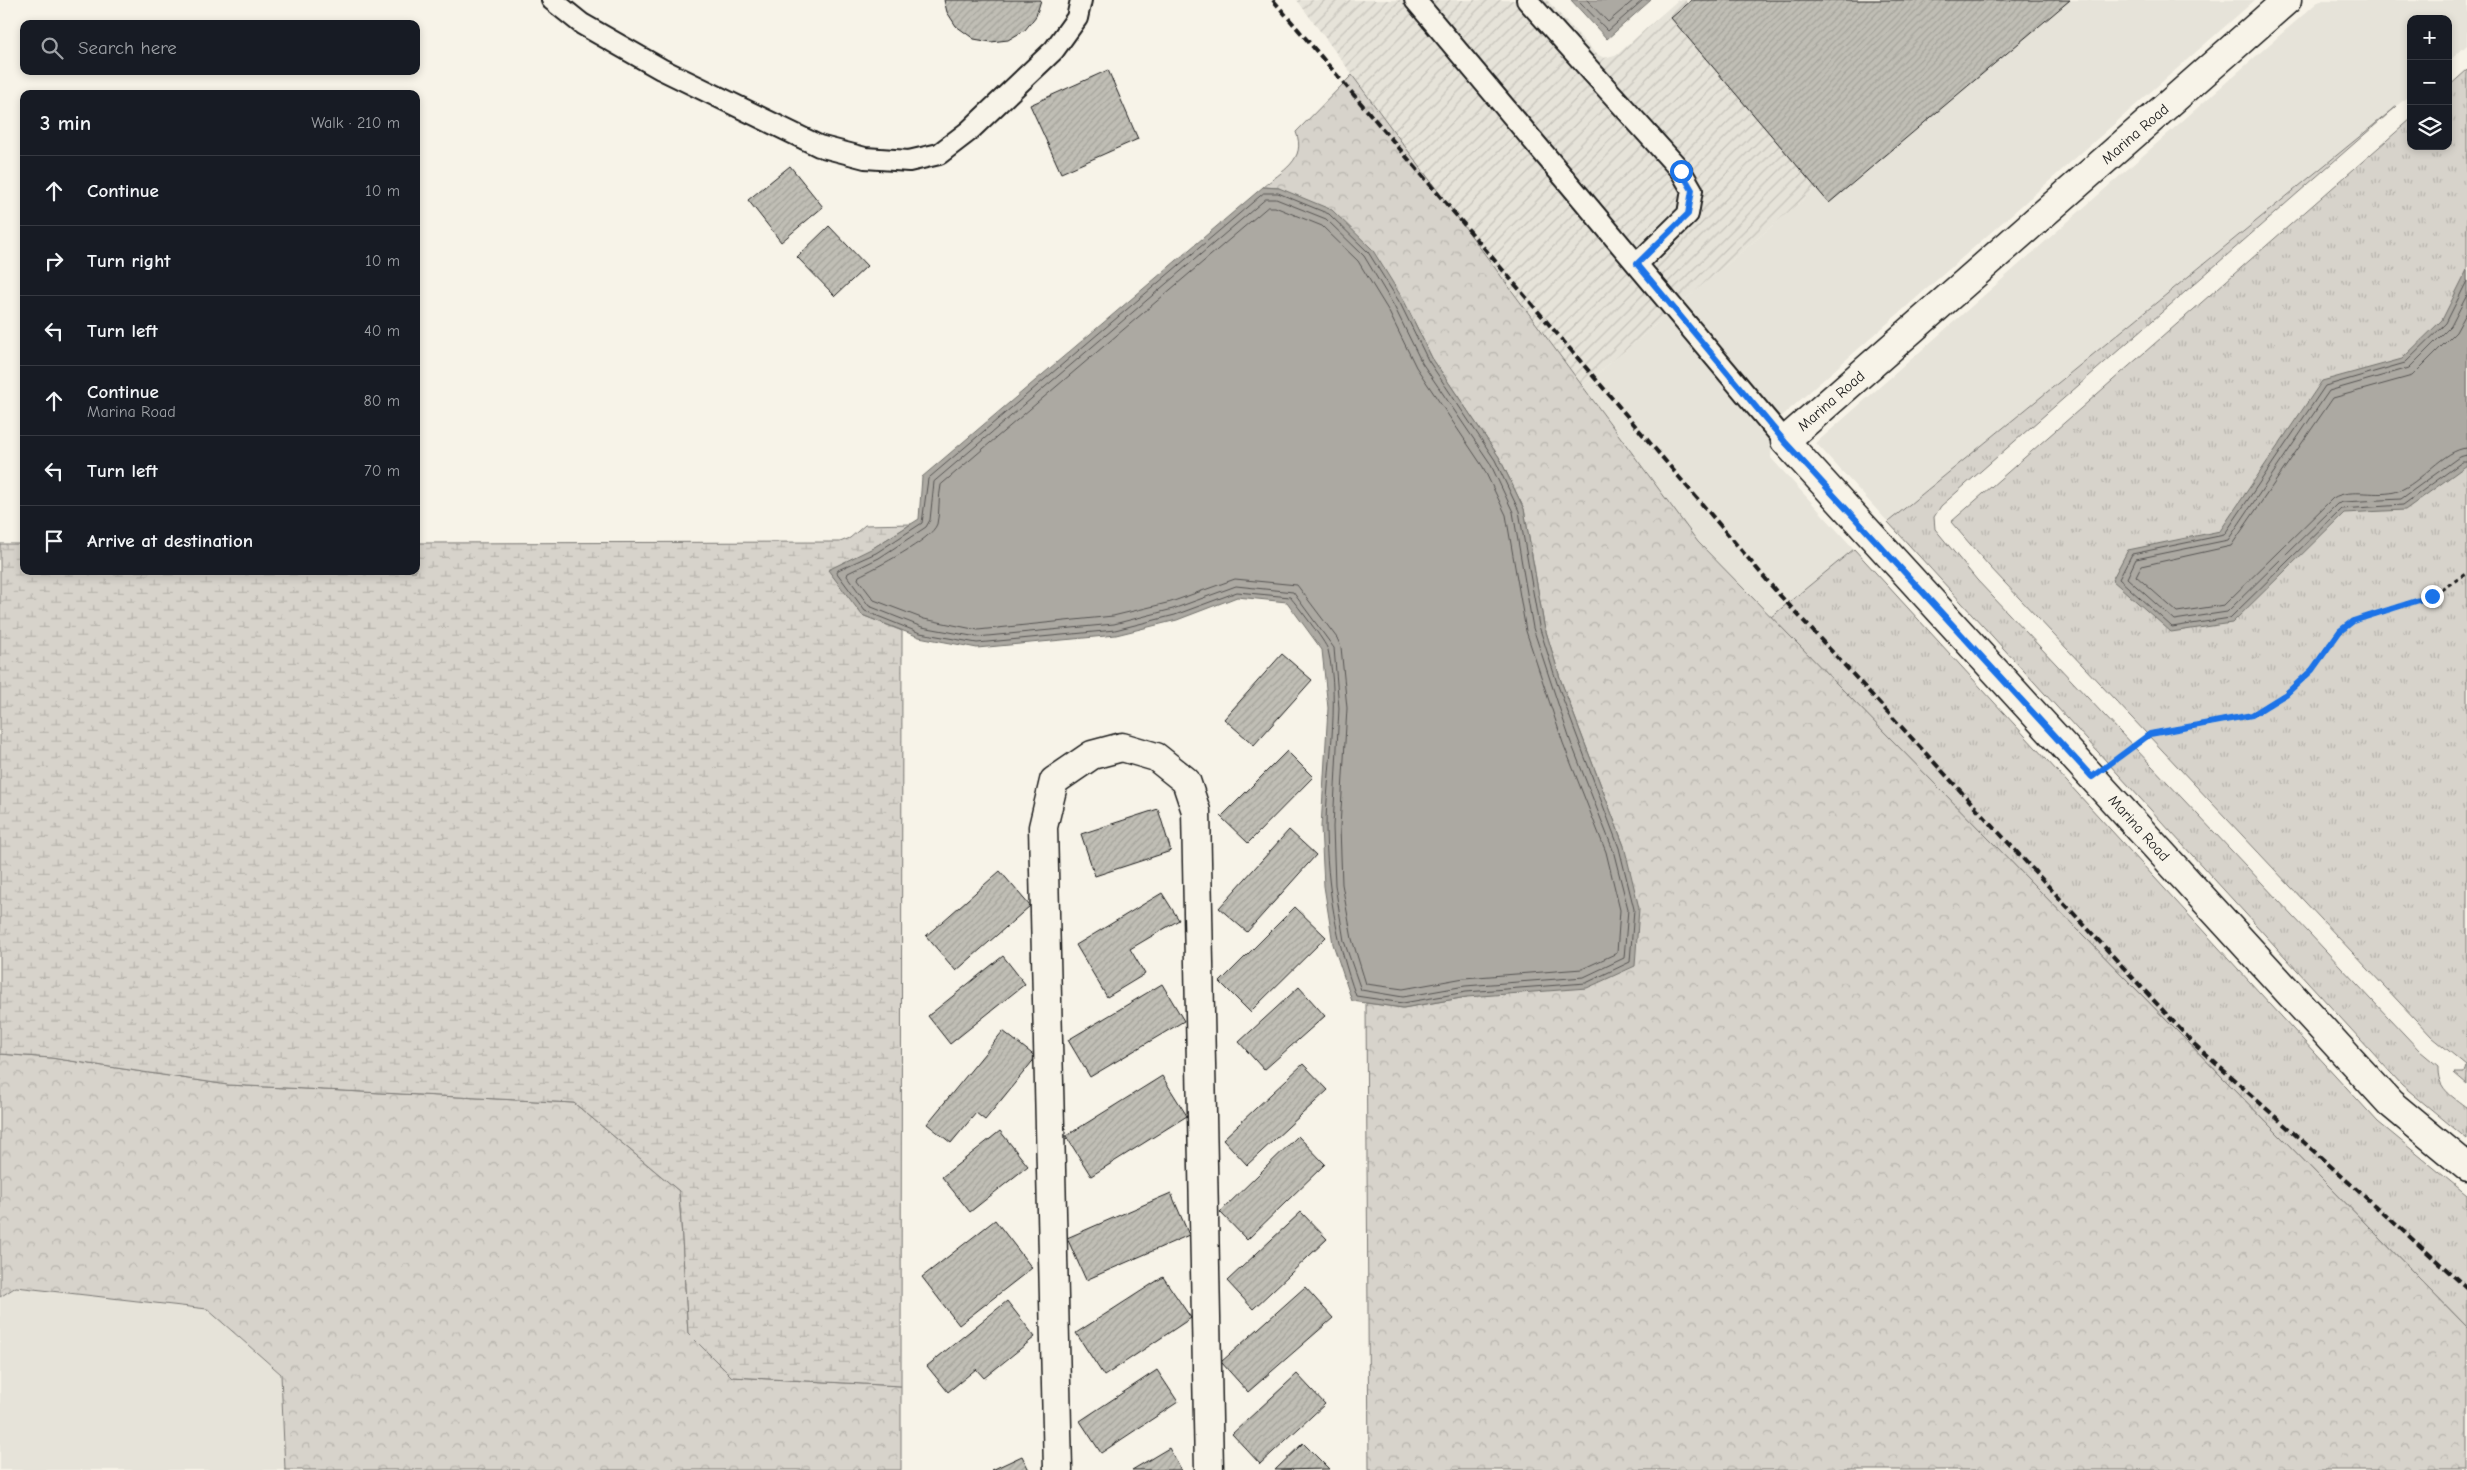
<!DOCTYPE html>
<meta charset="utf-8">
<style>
:root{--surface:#171b24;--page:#242831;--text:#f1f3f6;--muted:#9ea1a6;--line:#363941}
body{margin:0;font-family:"Comic Neue",sans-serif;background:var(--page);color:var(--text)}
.controls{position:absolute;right:15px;top:15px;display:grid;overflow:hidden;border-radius:10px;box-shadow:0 2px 8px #0003}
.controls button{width:45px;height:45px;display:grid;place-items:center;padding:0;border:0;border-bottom:1px solid var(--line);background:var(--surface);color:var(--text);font:25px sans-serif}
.stop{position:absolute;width:15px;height:15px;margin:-11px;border:4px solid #1a73e8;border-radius:50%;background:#fff}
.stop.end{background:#1a73e8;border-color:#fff;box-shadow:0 1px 5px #0008}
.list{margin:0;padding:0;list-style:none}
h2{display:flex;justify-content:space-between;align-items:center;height:65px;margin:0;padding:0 20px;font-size:21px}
h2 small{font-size:16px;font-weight:400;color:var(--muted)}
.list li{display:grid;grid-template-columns:32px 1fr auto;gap:15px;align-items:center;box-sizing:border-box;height:70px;padding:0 20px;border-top:1px solid var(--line)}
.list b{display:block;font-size:19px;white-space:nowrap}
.list p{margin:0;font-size:16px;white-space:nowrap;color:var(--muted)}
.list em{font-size:16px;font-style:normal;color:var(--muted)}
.icon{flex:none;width:28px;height:28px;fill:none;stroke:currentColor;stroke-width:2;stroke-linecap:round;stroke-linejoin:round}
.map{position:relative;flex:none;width:2467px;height:1470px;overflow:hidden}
.search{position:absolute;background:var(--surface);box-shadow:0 2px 8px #0003;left:20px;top:20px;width:400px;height:55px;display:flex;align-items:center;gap:12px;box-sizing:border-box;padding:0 18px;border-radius:10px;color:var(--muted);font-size:19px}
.panel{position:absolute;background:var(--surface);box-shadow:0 2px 8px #0003;left:20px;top:90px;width:400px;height:485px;border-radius:10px}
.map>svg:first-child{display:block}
.built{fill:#e6e3d9}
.industrial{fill:url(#industrial-furrows)}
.grass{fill:url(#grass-tufts);stroke:#7a7874}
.forest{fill:url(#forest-crowns);stroke:#7a7874}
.wetland{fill:url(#wetland-marsh);stroke:#7a7874}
.water{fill:#aca9a2;stroke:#72716c}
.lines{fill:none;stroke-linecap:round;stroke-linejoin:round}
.shore{stroke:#565452;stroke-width:1}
.building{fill:url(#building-hatch);stroke:#1c1c1c}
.service-casing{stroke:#1c1c1c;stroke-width:24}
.minor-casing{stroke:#1c1c1c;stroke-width:31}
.path{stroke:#1c1c1c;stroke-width:3;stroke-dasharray:4 4;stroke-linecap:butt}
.service{stroke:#f7f3e8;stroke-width:20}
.minor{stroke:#f7f3e8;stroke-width:28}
.rail{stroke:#1c1c1c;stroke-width:4;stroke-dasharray:8 4;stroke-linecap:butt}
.route{stroke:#1a73e8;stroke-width:6}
.labels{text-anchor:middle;stroke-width:4.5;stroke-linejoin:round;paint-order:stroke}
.street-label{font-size:15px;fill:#1c1c1c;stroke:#f7f3e8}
</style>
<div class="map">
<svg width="2467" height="1470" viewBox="0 0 2467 1470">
<defs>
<pattern id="industrial-furrows" width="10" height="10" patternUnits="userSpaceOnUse" patternTransform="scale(1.25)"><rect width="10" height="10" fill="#e6e3d9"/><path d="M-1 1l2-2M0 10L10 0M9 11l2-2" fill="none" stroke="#c5c2ba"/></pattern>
<pattern id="grass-tufts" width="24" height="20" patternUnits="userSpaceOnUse" patternTransform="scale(1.25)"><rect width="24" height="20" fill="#d7d3cb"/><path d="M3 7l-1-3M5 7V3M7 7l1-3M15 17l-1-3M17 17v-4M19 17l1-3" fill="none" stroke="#b8b5ae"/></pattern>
<pattern id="forest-crowns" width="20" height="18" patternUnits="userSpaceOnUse" patternTransform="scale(1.25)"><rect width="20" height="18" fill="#d7d3cb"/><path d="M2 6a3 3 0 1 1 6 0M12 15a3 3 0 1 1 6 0" fill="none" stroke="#b8b5ae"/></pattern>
<pattern id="wetland-marsh" width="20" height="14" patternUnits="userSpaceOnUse" patternTransform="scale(1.25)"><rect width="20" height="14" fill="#d7d3cb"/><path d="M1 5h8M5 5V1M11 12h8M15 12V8" fill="none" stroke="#b8b5ae"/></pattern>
<pattern id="building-hatch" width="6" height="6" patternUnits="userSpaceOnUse" patternTransform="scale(1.25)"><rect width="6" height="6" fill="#c0beb5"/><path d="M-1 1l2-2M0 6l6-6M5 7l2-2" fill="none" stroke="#a4a39b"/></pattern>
</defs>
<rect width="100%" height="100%" fill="#f7f3e8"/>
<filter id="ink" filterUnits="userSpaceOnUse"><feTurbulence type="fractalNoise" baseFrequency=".02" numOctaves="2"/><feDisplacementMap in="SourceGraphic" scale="10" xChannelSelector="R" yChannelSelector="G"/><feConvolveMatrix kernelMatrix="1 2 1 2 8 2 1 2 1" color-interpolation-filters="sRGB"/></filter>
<g filter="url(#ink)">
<!-- built -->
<path class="built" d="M2039,0H2255L1773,424L1771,458L1854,549L1771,617L1698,542L1583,386Z
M2320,0H2467V45L2448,62V19H2411V94L1888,522L1816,443Z
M16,1287L207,1309L281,1374L285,1470H0V1297Z"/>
<!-- industrial -->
<path class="industrial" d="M1297,0H1547L1595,53L1604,58L1618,54L1678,0H1686L1687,7L1708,0H2039L1583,386Z"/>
<!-- grass -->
<path class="grass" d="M2467,70V1084L2454,1073H2464L2466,1065L2432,1037L1989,566L1951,522L2411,119V146H2448V87Z
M2397,106L1941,506L1934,517L1935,529L1977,580L2420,1051L2438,1066C2437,1089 2451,1095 2467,1108V1139L2402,1085L1888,522Z
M1854,549L2378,1122L2467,1195V1327L1771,617Z"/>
<!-- forest -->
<path class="forest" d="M1352,75L1698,542L2467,1327V1470H1369L1366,1003L1403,1008L1467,997L1624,846L1561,681L1544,625L1524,509L1499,457L1432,358L1404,301L1279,188L1263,187C1282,171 1307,160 1296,132Z
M0,1054L51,1058L228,1085L574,1103L679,1191L688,1333L732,1377L901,1386V1470H285L281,1374L207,1309L16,1287L0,1297Z"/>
<!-- wetland -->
<path class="wetland" d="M911,524L873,548L862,615L902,631L901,1386L732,1377L688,1333L679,1191L574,1103L228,1085L51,1058L0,1054V544H24V571H416V543L840,542L850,538L865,525Z"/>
<!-- water -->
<path class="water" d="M1571,0H1651L1607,39Z
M1263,187L1279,188L1332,210L1372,249L1404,301L1432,358L1499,457L1524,509L1544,625L1561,681L1624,846L1639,908L1635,966L1587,988L1467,997L1403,1008L1352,1001L1333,944L1324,886L1321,827L1328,708L1322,650L1287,602L1237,597L1177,620L1116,635L977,648L919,637L862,615L828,570L873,548L919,519L922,477Z
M2467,270V465L2405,510L2344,513L2232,623L2171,632L2112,580L2128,550L2220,531L2322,381L2402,359L2442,320Z"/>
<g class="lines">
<!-- shore -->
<path class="shore" d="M1578,0L1608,31L1643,0
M1587,0L1608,22L1634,0
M1264,193H1278L1329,214L1368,252L1400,303L1428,360L1495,460L1519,511L1539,626L1557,683L1619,848L1634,909L1630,962L1586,983L1466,992L1403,1003L1356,996C1336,941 1327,887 1326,828C1326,772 1341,704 1328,650C1325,641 1297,605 1290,597L1237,592L1175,615L1115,630L977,643L920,633L865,611L837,573L838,570L876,553L922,523L928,479Z
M1266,199H1276L1326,219L1364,256L1394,306L1422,363L1490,463L1513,512L1533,628L1570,740L1613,850L1628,909L1624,958L1584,977L1465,986L1403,997L1361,990L1344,941L1335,885L1333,827L1339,708L1334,648L1293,592L1236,586L1173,609L1114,624L977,637L922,627L869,606L847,576L848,573L879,558L926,527L930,520L934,482Z
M1268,207H1275L1322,226L1358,261L1388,310L1416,367L1483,467L1506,515L1526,631L1563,743L1606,852L1620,910L1617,953L1582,969L1464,978L1403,989L1366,984L1352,939L1342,884L1340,827L1347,708L1341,647L1337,638L1297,585L1235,579L1171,602L1113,616L978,630L924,619L874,600L858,579L859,576C875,568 932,540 937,524C940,512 938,498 941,485Z
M2467,281L2446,323L2405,363L2325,386L2224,535L2132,554L2119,579L2172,627L2230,618L2341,509L2403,505L2462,462H2467
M2467,295L2451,326L2409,368L2329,391L2228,540L2136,559L2127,578L2174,620L2227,612L2337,504L2343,502L2401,499L2459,457L2467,455
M2467,312L2456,332L2412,376L2333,398L2231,546L2141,566L2136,576L2177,612L2224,605L2333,498C2352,487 2378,498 2398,491C2420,484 2444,449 2467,448"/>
</g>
<!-- building -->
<path class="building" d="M944,0H1041L1036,16L1025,30L1008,40L991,42L974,39L956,26L947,12Z
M1692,0H2070L1829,203L1671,18Z
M1108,70L1138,139L1061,173L1030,105Z
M790,166L823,207L781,242L748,200Z
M829,226L867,266L835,296L797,257Z
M1282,654L1312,680L1254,745L1224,719Z
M1287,751L1313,777L1248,843L1221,817Z
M1158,809L1171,851L1095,876L1081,834Z
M1289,830L1316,855L1247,932L1219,908Z
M1000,871L1030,906L956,971L926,936Z
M1162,893L1179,920L1130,949L1145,974L1107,997L1076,945Z
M1295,907L1326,937L1250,1012L1220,982Z
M1003,956L1025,984L950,1044L928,1016Z
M1162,984L1184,1021L1090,1077L1068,1040Z
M1299,987L1325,1016L1264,1070L1239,1042Z
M1003,1031L1036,1057L985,1120L976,1113L951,1143L927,1124Z
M1303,1064L1328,1090L1247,1165L1223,1139Z
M1162,1076L1187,1116L1091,1176L1066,1136Z
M1000,1131L1028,1166L970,1212L942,1177Z
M1298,1136L1325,1164L1247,1240L1220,1212Z
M1171,1193L1189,1235L1086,1280L1067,1238Z
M1301,1212L1327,1239L1253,1309L1227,1281Z
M995,1220L1032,1268L959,1325L922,1277Z
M1163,1277L1191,1318L1104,1376L1076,1333Z
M1305,1287L1333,1318L1248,1392L1221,1362Z
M1007,1301L1035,1337L984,1378L976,1369L948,1392L927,1366Z
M1157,1370L1178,1402L1101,1453L1080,1421Z
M1297,1374L1325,1404L1260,1464L1232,1434Z
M1303,1443L1329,1469L1275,1470Z
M1169,1448L1181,1470H1132Z
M1022,1456L1029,1470H992Z"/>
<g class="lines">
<!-- service casing -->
<g class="service-casing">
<path id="service" d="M552,0L582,24L661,69L819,146L865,158L909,161L939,154L969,131L1054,50L1077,18L1081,0
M1415,0L1785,441
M1527,0L1681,171L1692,190L1688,214L1637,264"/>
</g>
<!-- minor casing -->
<g class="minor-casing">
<path id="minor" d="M2287,0L1785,441L2390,1103L2467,1167
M1058,1470L1043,827L1054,781L1092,755L1122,747L1156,757L1186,781L1196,811L1209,1470"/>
</g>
<!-- path -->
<path class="path" d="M2119,757L2150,734L2252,715L2286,694L2312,670L2340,631L2353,621L2432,596L2467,573"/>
<!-- service -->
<use href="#service" class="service"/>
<!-- minor -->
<use href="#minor" class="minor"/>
<!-- rail -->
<path class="rail" d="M1273,0L1776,591L2194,1044L2467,1288"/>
</g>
</g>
<g class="lines" filter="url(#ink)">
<!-- route -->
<path class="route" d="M1681,171L1692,190L1688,214L1637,264L1785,442L2092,777L2150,734L2252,715L2286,694L2312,670L2340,631L2353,621L2432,596"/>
</g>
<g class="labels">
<!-- street labels -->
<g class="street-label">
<text transform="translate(2135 134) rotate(-41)" y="5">Marina Road</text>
<text transform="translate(1831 401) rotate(-41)" y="5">Marina Road</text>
<text transform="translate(2139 828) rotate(48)" y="5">Marina Road</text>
</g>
</g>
</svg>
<div class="controls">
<button>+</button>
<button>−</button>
<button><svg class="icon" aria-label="layers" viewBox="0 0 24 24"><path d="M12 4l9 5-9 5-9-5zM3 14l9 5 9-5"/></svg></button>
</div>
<div class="stop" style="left:1681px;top:171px"></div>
<div class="stop end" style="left:2432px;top:596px"></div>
<div class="search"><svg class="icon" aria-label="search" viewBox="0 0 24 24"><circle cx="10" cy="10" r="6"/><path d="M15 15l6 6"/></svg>Search here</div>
<section class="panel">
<h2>3 min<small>Walk · 210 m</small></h2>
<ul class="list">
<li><svg class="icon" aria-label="ahead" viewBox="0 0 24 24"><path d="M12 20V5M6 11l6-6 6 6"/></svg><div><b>Continue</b></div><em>10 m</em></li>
<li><svg class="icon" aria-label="right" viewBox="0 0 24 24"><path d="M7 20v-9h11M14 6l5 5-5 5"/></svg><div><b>Turn right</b></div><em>10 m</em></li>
<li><svg class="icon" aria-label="left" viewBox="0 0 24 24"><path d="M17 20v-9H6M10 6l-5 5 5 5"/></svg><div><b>Turn left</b></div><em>40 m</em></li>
<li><svg class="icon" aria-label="ahead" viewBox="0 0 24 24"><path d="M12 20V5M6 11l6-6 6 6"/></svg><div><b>Continue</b><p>Marina Road</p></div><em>80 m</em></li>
<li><svg class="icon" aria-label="left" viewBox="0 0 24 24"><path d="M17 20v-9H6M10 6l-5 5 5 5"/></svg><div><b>Turn left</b></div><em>70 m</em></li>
<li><svg class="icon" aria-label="arrive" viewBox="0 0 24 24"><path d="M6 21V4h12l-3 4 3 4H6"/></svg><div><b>Arrive at destination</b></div></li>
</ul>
</section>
</div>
